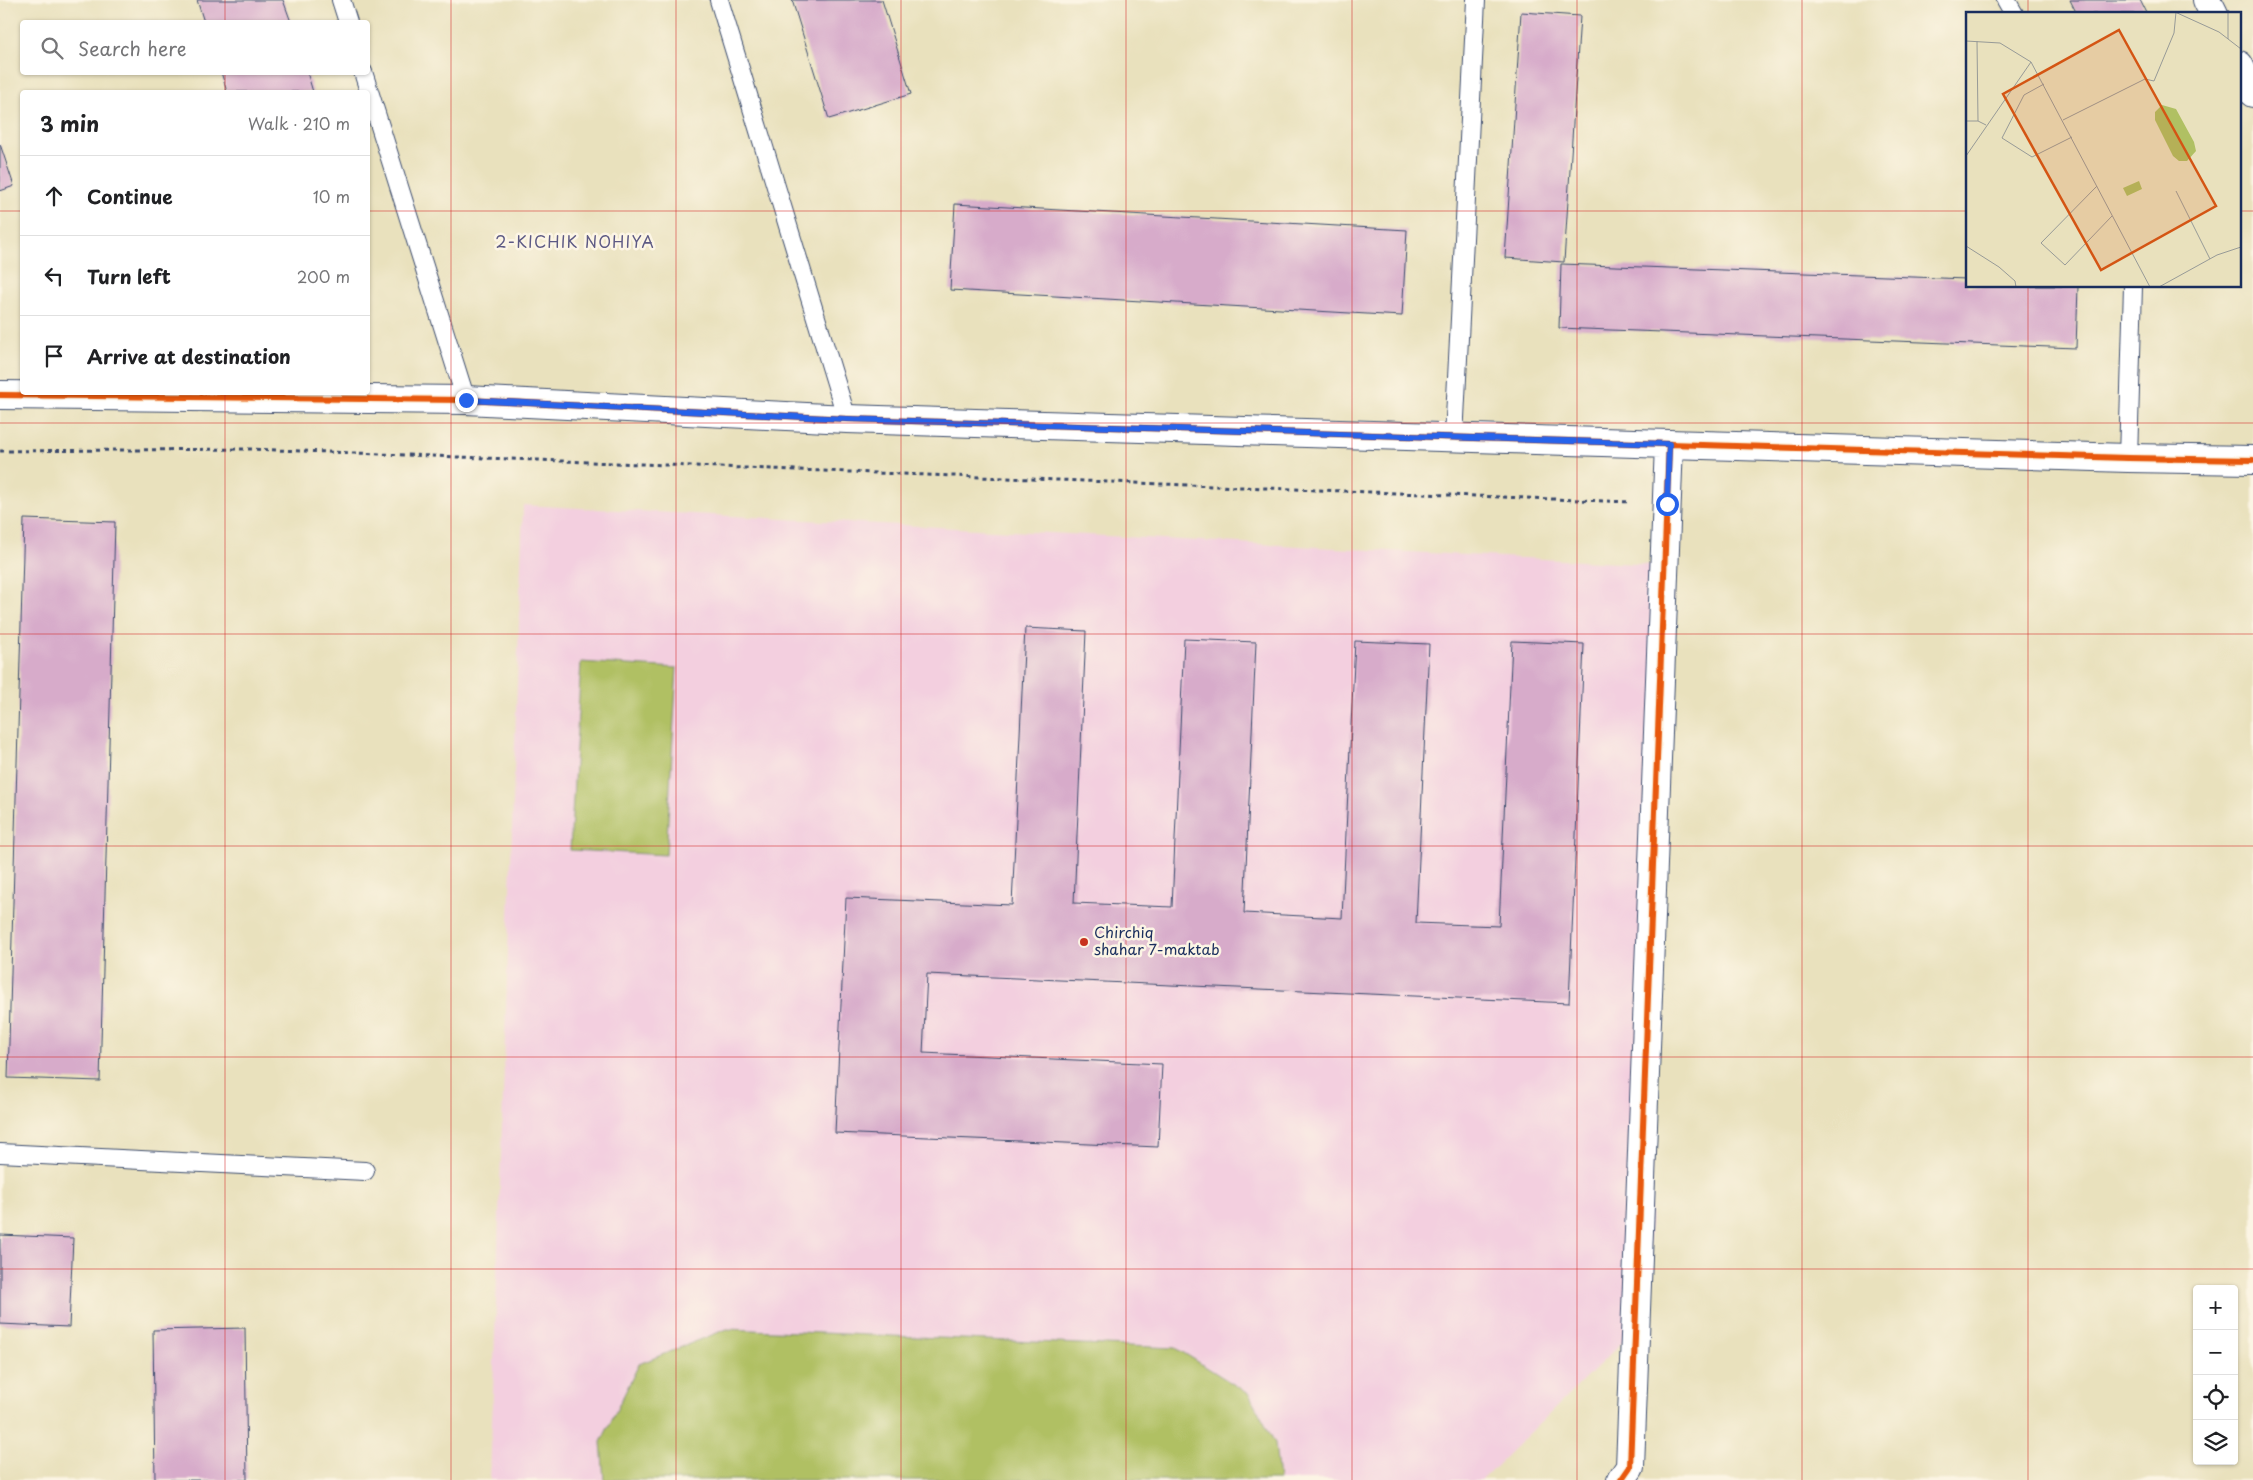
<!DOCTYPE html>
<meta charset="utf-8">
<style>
:root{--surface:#fff;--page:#f6f6f6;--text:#202124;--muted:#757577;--line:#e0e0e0}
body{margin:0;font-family:"Playpen Sans",sans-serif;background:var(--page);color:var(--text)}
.controls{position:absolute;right:15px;bottom:15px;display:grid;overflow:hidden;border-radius:5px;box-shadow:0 1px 4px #0004}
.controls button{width:45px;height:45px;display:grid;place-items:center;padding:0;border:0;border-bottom:1px solid var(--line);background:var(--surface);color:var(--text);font:25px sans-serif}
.stop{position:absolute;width:15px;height:15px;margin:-11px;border:4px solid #2563eb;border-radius:50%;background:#fff}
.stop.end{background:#2563eb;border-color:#fff;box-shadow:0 1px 5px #0008}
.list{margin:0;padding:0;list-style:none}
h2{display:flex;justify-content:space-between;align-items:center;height:65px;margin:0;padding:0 20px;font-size:21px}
h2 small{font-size:16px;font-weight:400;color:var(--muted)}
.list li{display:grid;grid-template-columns:32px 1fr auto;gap:15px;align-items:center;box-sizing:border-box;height:80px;padding:0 20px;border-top:1px solid var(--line)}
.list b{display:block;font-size:19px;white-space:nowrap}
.list em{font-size:16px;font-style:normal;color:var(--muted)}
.icon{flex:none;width:28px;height:28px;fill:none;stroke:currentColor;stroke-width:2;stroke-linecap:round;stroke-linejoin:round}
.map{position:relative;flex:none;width:2253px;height:1480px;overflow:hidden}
.search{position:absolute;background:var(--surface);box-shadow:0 1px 4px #0004;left:20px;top:20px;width:350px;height:55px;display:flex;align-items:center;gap:12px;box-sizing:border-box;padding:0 18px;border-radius:5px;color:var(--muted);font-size:19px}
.panel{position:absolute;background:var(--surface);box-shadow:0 1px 4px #0004;left:20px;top:90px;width:350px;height:305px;border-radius:5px}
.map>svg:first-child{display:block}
.built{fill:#f3cfdf}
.green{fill:#b0c063;stroke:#667860}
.building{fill:#d7abca}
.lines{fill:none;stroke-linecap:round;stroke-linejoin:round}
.lane-casing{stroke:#3a4a6c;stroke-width:20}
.street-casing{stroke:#3a4a6c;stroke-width:30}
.path{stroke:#3a4a6c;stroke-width:3;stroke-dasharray:4 4;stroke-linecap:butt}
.lane{stroke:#fff;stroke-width:18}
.street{stroke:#fff;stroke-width:28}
.cycleway-casing{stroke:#fcf5e5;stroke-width:9}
.cycleway{stroke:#e8590c;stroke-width:6}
.route{stroke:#2563eb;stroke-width:6}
.grid{fill:none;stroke:#d62828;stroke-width:1;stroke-opacity:0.55}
.poi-dot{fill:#c8321e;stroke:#fcf5e5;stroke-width:2}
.labels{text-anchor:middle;stroke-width:5;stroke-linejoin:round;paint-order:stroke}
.poi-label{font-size:15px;fill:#1b2f5e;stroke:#fcf5e5;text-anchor:start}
.neighbourhood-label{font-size:16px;letter-spacing:1px;fill:#5d5a84;stroke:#fcf5e5}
.inset-road{fill:none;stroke:#979a97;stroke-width:1}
.view{fill:#d45514;fill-opacity:0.15;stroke:#d45514;stroke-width:2.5}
.inset-edge{fill:none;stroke:#1b2f5e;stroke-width:2.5}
</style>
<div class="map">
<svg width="2253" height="1480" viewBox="0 0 2253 1480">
<rect width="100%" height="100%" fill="#fcf5e5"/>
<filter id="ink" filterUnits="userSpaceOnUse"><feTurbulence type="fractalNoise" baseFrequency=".02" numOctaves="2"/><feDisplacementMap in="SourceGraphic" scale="10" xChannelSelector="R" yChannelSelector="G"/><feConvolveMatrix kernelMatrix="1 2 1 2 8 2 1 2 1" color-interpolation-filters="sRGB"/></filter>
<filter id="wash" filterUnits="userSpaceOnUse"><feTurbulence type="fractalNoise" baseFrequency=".0096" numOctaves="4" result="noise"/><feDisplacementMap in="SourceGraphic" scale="20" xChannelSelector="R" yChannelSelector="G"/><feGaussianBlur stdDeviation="1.12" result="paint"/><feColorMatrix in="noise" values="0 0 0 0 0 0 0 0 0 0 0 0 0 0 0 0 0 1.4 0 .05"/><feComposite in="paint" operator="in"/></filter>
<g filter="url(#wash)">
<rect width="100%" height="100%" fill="#e9e1bd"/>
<!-- built -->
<path class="built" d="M523,505L1674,566L1647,1318L1482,1480H490Z"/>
<!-- green -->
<path class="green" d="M581,662L677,668L666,855L570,850Z
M727,1329L1176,1348L1249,1394L1275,1443L1279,1480H604L601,1442L639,1364Z"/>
<g id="blocks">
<!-- building -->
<path class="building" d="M197,0H283L291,22H204Z
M792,0H882L911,94L829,119Z
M2070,0H2140L2147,14H2077Z
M1521,12L1580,16L1564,262L1505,258Z
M221,72H307L313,92H227Z
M0,144L14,186L0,191Z
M955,204L1407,230L1402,316L950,290Z
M1561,264L1967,279V286H2078L2076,348L1559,328Z
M24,519L115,522L100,1081L8,1078Z
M1025,628L1086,631L1074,903L1172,907L1184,639L1256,642L1244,913L1342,918L1355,641L1429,644L1416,923L1499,926L1512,641L1584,644L1569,1003L927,974L923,1053L1162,1064L1158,1147L835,1133L846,898L1012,905Z
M0,1235L73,1238L69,1327L0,1324Z
M245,1328L247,1480H155L153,1330Z"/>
</g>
</g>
<g filter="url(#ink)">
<use href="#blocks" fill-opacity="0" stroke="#3a4a6c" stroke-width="1"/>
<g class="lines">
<!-- lane casing -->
<g class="lane-casing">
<path id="lane" d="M341,0L348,22
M719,0L847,419
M2006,0L2014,14
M363,72L466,400
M1454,438L1476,0
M2128,458L2133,286
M0,1153L365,1171"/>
</g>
<!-- street casing -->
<g class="street-casing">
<path id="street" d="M2207,0L2214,14
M2239,65L2253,93
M0,395L466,400L847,419L2128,458L2253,460
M1621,1480L1630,1467L1669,444"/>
</g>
<!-- path -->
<path class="path" d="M0,451L250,449L1631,502"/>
<!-- lane -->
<use href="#lane" class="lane"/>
<!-- street -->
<use href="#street" class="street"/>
<!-- cycleway casing -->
<g class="cycleway-casing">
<path id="cycleway" d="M0,395L466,400L847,419L2128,458L2253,460
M1621,1480L1630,1467L1669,444"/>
</g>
<!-- cycleway -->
<use href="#cycleway" class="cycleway"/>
</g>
</g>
<g class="lines" filter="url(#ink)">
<!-- route -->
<path class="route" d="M466,400L847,419L1669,444L1667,504"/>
</g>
<!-- grid -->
<path class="grid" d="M225,0V22M451,0V1480M676,0V1480M901,0V1480M1126,0V1480M1352,0V1480M1577,0V1480M1802,0V1480M2028,0V14M225,72V92M0,211H22M368,211H1967M2239,211H2253M2028,286V1480M225,392V1480M0,423H2253M0,634H2253M0,846H2253M0,1057H2253M0,1269H2253"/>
<!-- markers -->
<circle class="poi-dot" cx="1084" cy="942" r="5"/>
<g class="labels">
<!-- poi labels -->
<g class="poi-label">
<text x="1094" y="938">Chirchiq<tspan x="1094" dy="17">shahar 7-maktab</tspan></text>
</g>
<!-- neighbourhood labels -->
<g class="neighbourhood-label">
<text x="575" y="248">2-KICHIK NOHIYA</text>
</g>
</g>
<!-- overview -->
<g transform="translate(1966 12)">
<rect width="275" height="275" fill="#e9e1bd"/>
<path d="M196,93L210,97L228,130L230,139L221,149H213L207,144L189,108V100ZM173,169L176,177L161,184L157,176Z" fill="#b0c063"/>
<path class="inset-road" d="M209,0L253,20L275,37M262,27V0M0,29L34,31L65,50M11,29L12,109M78,72L58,83L36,126L66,145L106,125M97,108L179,67L188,69L208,21L210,0M0,109H12L20,113M0,144L65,50L184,275M131,174L75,231L99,253L146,204M210,179L244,247M0,234L33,255L49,269L50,275M193,275L251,243L275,235"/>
<path class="view" d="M153,18L250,194L135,258L37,82Z"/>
<rect width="275" height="275" class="inset-edge"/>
</g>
</svg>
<div class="controls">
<button>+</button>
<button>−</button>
<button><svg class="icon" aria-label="locate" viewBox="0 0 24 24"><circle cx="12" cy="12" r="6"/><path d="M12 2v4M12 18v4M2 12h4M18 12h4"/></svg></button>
<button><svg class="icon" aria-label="layers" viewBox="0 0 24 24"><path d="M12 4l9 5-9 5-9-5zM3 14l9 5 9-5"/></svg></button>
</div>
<div class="stop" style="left:1667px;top:504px"></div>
<div class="stop end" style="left:466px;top:400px"></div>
<div class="search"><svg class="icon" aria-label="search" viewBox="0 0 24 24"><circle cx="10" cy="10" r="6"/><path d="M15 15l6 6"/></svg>Search here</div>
<section class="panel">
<h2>3 min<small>Walk · 210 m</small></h2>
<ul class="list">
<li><svg class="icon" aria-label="ahead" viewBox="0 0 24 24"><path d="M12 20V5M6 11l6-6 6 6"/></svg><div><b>Continue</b></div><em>10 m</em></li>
<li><svg class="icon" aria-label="left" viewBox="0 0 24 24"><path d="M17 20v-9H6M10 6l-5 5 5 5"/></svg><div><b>Turn left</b></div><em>200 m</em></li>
<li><svg class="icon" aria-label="arrive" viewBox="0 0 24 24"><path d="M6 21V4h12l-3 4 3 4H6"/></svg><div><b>Arrive at destination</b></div></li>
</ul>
</section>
</div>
